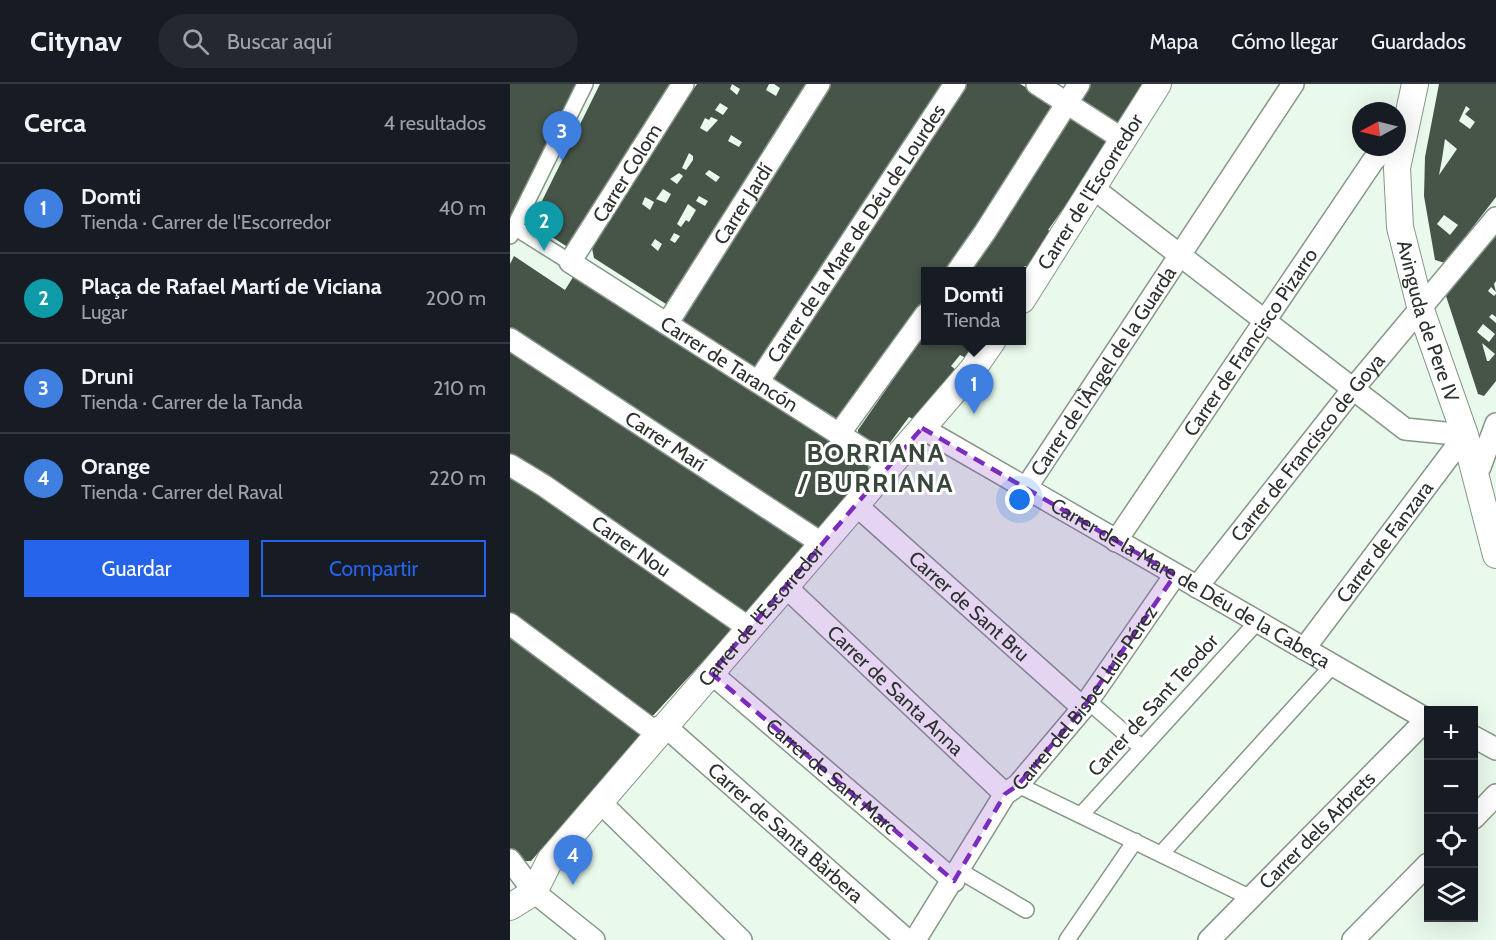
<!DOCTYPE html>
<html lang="es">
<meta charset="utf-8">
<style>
:root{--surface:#171b24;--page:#242831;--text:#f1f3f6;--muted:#9ea1a6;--line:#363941;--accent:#2563eb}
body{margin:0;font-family:Cabin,sans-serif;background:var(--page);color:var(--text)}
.controls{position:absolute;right:18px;bottom:18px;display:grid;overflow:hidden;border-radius:0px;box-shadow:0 6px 24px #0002}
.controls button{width:54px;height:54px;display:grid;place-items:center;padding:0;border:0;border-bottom:2px solid var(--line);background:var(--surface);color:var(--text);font:30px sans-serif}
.compass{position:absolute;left:842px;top:18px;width:54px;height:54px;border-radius:50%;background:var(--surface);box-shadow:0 6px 24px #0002;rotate:263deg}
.you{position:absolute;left:510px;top:416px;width:21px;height:21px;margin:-15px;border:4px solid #fff;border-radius:50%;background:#1a73e8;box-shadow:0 0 0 9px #1a73e833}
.badge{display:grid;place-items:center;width:39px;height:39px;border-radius:50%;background:var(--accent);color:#fff;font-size:20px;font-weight:700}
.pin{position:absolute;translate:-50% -50px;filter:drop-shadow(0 2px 3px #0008)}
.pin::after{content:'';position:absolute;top:32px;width:21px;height:18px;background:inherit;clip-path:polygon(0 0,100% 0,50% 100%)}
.popup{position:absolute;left:411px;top:183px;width:105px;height:78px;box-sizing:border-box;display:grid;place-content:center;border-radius:0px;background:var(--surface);filter:drop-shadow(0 2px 4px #0005);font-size:20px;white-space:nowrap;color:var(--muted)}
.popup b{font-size:22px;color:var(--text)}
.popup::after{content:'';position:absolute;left:50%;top:100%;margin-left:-12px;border:12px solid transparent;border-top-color:var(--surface)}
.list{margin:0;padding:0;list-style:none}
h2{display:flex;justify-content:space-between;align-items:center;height:78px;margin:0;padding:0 24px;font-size:26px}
h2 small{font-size:20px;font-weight:400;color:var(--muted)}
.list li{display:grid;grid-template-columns:39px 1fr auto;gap:18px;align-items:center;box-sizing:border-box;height:90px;padding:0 24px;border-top:2px solid var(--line)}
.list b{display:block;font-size:22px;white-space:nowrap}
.list p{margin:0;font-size:20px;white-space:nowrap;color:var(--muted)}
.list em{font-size:20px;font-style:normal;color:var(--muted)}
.actions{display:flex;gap:12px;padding:18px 24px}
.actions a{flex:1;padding:14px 0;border:2px solid var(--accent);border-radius:0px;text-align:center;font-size:21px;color:var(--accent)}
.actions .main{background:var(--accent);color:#fff}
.icon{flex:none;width:33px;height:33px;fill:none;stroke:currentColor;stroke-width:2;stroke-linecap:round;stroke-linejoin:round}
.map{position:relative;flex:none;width:986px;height:856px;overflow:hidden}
header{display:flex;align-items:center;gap:36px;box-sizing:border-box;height:84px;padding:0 30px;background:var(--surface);border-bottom:2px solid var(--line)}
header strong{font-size:28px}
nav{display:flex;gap:33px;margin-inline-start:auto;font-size:21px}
.search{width:420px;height:54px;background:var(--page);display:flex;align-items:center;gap:15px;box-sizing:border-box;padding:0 21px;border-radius:33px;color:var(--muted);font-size:22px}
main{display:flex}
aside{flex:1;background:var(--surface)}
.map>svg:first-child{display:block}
.building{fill:#475549;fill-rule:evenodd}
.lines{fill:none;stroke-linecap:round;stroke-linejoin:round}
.pedestrian-casing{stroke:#879689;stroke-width:18}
.minor-casing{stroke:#879689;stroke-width:24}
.tertiary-casing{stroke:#879689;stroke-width:28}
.pedestrian{stroke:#fff;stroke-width:15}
.minor{stroke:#fff;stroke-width:21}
.tertiary{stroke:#fff;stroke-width:26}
.marked{fill:#7b2cbf;fill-opacity:0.2;stroke:#7b2cbf;stroke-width:4.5;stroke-dasharray:12 8;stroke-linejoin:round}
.labels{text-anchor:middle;stroke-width:6;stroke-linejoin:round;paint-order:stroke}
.street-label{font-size:20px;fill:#2b312c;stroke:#fff}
.district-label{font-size:26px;font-weight:bold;letter-spacing:1.5px;fill:#39463b;stroke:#fff}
</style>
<header>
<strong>Citynav</strong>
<div class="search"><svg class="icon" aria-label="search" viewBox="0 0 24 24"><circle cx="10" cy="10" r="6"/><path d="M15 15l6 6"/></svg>Buscar aquí</div>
<nav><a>Mapa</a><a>Cómo llegar</a><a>Guardados</a></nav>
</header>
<main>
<aside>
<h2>Cerca<small>4 resultados</small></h2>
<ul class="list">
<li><span class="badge" style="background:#3f7fe0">1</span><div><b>Domti</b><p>Tienda · Carrer de l'Escorredor</p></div><em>40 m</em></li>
<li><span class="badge" style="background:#0f9aa8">2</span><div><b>Plaça de Rafael Martí de Viciana</b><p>Lugar</p></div><em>200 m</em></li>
<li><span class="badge" style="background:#3f7fe0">3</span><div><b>Druni</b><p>Tienda · Carrer de la Tanda</p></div><em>210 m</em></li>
<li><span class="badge" style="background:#3f7fe0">4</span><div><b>Orange</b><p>Tienda · Carrer del Raval</p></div><em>220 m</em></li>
</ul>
<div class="actions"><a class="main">Guardar</a><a>Compartir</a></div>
</aside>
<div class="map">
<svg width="986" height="856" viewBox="0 0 986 856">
<rect width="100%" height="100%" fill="#e9faec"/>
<!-- building -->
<path class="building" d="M0,0H67L0,138Z
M90,0H163L62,163L56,162L25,142L23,135Z
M187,0H259L256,6L266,12L270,4L264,0H299L160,219L156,220L84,174L82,164L156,44ZM222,0L230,5L227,11L220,5ZM210,19L218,24L213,31L205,26ZM201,33L208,36L197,48L190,44L195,34L199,36ZM221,51L232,58L229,63L218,57ZM179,69L183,72V76L176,86L172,84ZM199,86L210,93L206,98L195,90ZM169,89L173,92L167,100L160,95ZM153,105L161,110L156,119L146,115ZM189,112L198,117L195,122L186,117ZM135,113L144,118L140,126L132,120ZM178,120L186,126L179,138L176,136L171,143L167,140ZM164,149L170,152L165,159L160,156ZM145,155L152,160L148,167L141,161Z
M321,0H437L252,282L244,283L174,239L173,232Z
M456,0H510L546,20L439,188H416V221L335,333L326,334L265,297L263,287Z
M580,0H632L607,39H602L570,16Z
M929,0H986V113L935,179L925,176L914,112L915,73ZM956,22L960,25L955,30L965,38L960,45L949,37ZM935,55L947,65L929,91L932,75ZM934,131L948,141L940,151L927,140Z
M563,34L595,52L597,59L560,115L563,116L556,126L553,125L538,146L543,148L519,184L515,182L511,188H459L557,35Z
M986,149V197L984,200L986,208L981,203L978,207L984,212L986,210V233L982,230L979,233L986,239V297L974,312L968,310L936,212ZM973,240L985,250L979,258L967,248ZM972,259L985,270L979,277H977Z
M4,172L55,206L65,190L358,377L359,388L309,445L0,244V180Z
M416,248V256H463L459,261L464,264L456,274L450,271L441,282L446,286L405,336L399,333L376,364L371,366L348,350V346Z
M0,262L294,454V463L235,532L0,374Z
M0,388L219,538L220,548L139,636L0,532Z
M0,547L127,642L131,651L21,777H9L0,765Z"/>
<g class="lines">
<!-- pedestrian casing -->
<g class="pedestrian-casing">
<path id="pedestrian" d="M4,143L60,178
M0,152L75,0
M578,617L632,664
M508,701L741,814
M571,731L747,538
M651,770L822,582
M450,787L516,826
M557,856L625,757"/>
</g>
<!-- minor casing -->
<g class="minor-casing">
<g id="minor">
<path id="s1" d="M173,0L60,178L379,382"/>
<path d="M527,0L614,56"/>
<path d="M583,104L895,345L955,351"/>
<path d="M447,188L475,148L569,0"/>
<path id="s2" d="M157,240L309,0"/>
<path id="s3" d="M0,255L311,459"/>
<path id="s4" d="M248,298L445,0"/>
<path id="s5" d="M412,344L918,636"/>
<path d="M329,350L416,230"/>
<path d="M963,368L970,383L986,340"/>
<path id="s6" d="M0,381L33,401L239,544"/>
<path id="s7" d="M516,404L783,0"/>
<path id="s8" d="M345,420L573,624"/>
<path id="s9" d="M606,457L863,77L877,63"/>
<path id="s10" d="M275,502L495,710"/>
<path id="s11" d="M687,503L843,305L986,134"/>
<path id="s12" d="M0,540L141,645L155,642L397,856"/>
<path id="s13" d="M794,565L955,351"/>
<path id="s14" d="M201,589L444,797"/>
<path d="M964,653L986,665"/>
<path d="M90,718L231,856"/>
<path d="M964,734L986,711"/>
<path d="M0,776L24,808L84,856"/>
<path id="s15" d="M405,856L495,710L508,701L573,624L665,491"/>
<path id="s16" d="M699,856L916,636"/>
<path d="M843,856L918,780"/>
</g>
</g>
<!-- tertiary casing -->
<g class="tertiary-casing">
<g id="tertiary">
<path id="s17" d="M905,0L887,84L890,143L911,226L955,351L986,471"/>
<path id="s18" d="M512,216L648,0"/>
<path id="s19" d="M0,823L24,808L40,776L463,285L483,256"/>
</g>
</g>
<!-- pedestrian -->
<use href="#pedestrian" class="pedestrian"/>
<!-- minor -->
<use href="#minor" class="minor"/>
<!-- tertiary -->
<use href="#tertiary" class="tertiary"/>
</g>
<!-- marked area -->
<path class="marked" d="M412,344L665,491L573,624L508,701L495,710L444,797L201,589Z"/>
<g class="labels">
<!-- street labels -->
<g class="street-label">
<text transform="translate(117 89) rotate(-58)" y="7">Carrer Colom</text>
<text dy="7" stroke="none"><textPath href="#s18" startOffset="128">Carrer de l'Escorredor</textPath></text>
<text dy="7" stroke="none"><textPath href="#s2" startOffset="142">Carrer Jardí</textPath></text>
<text dy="7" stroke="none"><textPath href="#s4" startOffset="178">Carrer de la Mare de Déu de Lourdes</textPath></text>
<text dy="7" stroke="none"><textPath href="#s17" startOffset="243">Avinguda de Pere IV</textPath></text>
<text dy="7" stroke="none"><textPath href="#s9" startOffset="240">Carrer de Francisco Pizarro</textPath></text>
<text dy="7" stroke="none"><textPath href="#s1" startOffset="400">Carrer de Tarancón</textPath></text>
<text dy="7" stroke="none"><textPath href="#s7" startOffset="140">Carrer de l'Àngel de la Guarda</textPath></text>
<text dy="7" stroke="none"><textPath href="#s3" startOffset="186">Carrer Marí</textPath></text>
<text dy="7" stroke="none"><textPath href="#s11" startOffset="178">Carrer de Francisco de Goya</textPath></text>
<text dy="7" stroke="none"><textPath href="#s13" startOffset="134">Carrer de Fanzara</textPath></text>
<text dy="7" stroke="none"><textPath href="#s6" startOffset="146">Carrer Nou</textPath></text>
<text dy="7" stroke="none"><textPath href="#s5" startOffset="310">Carrer de la Mare de Déu de la Cabeça</textPath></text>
<text dy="7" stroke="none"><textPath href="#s8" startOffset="153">Carrer de Sant Bru</textPath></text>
<text dy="7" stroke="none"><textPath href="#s19" startOffset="387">Carrer de l'Escorredor</textPath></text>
<text dy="7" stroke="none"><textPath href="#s10" startOffset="152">Carrer de Santa Anna</textPath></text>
<text dy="7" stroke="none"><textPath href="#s15" startOffset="297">Carrer del Bisbe Lluís Pérez</textPath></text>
<text transform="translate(643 621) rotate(-48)" y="7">Carrer de Sant Teodor</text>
<text dy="7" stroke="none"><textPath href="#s14" startOffset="159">Carrer de Sant Marc</textPath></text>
<text dy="7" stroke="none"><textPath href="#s16" startOffset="154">Carrer dels Arbrets</textPath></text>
<text dy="7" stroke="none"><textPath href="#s12" startOffset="351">Carrer de Santa Bàrbera</textPath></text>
</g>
<!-- district labels -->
<g class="district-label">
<text x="366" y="378">BORRIANA<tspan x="366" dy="30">/ BURRIANA</tspan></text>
</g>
</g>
</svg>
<div class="controls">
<button>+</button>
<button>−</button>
<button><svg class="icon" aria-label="locate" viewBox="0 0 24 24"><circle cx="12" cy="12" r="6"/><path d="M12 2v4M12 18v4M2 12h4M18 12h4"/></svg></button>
<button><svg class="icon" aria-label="layers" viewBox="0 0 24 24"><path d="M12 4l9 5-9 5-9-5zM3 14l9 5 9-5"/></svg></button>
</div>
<svg class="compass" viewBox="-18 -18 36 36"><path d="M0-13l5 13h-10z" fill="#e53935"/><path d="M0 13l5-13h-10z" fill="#9ea1a6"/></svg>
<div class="you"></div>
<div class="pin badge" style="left:464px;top:330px;background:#3f7fe0">1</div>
<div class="popup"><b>Domti</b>Tienda</div>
<div class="pin badge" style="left:34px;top:167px;background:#0f9aa8">2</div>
<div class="pin badge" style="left:52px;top:77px;background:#3f7fe0">3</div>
<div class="pin badge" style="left:63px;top:801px;background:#3f7fe0">4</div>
</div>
</main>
